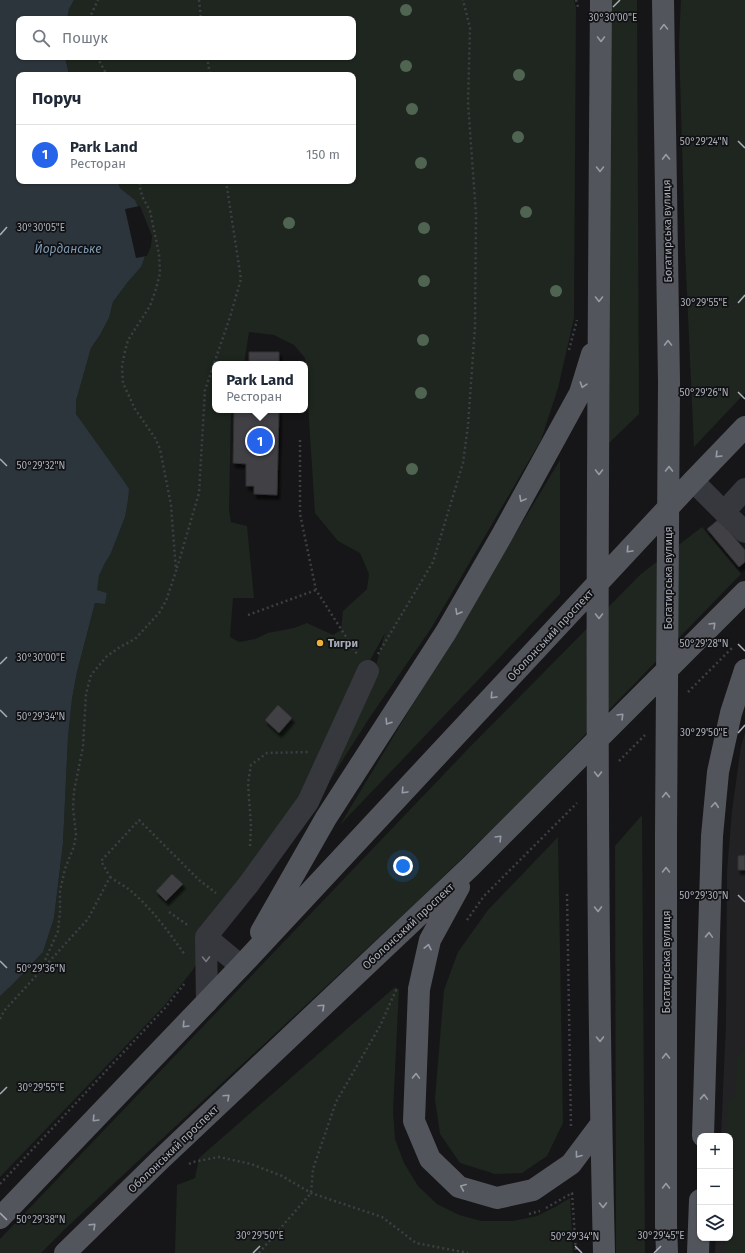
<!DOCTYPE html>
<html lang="uk">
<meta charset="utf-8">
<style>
:root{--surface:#fff;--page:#f6f6f7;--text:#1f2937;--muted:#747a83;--line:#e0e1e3;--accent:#2563eb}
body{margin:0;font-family:"Fira Sans",sans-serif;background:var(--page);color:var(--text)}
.controls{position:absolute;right:12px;bottom:12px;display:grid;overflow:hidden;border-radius:8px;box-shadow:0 1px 3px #0004}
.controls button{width:36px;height:36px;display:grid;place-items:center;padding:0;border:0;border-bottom:1px solid var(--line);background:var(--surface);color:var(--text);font:20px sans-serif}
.you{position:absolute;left:403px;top:866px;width:14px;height:14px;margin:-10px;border:3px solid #fff;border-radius:50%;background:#1a73e8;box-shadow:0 0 0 6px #1a73e833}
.badge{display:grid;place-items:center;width:26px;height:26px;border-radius:50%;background:var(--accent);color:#fff;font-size:13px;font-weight:700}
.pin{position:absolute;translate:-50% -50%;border:2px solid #fff;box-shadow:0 1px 4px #0006}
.popup{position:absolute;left:212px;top:361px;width:96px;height:52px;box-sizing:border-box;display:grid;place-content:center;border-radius:8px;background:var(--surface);filter:drop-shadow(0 1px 3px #0005);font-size:13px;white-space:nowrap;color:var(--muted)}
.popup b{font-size:15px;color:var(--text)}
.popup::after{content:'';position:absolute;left:50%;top:100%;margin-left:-8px;border:8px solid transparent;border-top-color:var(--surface)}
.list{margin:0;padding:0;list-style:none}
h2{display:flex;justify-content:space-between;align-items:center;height:52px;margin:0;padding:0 16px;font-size:17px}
h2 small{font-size:13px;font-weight:400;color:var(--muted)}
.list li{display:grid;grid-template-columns:26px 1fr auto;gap:12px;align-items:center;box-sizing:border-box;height:60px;padding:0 16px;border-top:1px solid var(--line)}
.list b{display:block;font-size:15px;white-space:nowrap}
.list p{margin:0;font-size:13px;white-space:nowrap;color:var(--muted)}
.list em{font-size:13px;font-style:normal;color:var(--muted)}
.icon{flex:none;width:22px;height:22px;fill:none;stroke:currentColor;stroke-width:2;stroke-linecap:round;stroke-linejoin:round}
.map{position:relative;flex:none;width:745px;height:1253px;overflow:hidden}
.search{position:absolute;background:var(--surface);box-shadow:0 1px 3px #0004;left:16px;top:16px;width:340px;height:44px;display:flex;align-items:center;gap:10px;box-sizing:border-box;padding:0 14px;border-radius:8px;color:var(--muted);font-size:15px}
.panel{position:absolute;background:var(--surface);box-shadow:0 1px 3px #0004;left:16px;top:72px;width:340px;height:112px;border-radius:8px}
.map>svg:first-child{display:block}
.built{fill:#222225}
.green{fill:#1e261f;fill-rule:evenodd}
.water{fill:#2c353c}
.pier{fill:#161618}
.building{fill:#404145;stroke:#303034;filter:url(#shadow)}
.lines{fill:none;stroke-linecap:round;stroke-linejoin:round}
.path{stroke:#3d3f44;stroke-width:2.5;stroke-dasharray:2 3;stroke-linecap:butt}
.minor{stroke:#37383d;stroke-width:22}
.major{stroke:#53555c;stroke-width:22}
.tree{fill:#506452}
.oneway{stroke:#979ba6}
.oneway2{stroke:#757881}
.ticks{fill:none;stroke:#a8adb8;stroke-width:1.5}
.poi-dot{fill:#f2b134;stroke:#111113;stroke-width:1.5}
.labels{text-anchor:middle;stroke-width:3.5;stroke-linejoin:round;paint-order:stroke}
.street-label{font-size:11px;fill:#a8adb8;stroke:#111113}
.poi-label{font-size:11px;font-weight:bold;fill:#a8adb8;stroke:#111113;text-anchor:start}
.water-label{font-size:12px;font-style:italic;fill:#7f9bb3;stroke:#111113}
.ticks-label{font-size:10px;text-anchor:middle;fill:#a8adb8;stroke:#111113;stroke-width:3.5;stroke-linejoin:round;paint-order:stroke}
</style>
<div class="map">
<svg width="745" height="1253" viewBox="0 0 745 1253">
<defs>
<filter id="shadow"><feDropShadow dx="2.5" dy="4.5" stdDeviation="1" flood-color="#0009"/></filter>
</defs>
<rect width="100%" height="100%" fill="#161618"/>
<!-- built -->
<path class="built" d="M745,733V1253H715L716,1238H730V1136H721L726,1023L727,871L732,811L741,746Z"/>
<!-- green -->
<path class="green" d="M74,0H574L576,7L574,318L558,388L541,440L432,627L370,717L316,802L368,694L385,633L347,702L300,799L192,971L164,1006L0,1177V996L13,984L43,952L54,918L63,843L68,737L72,699L77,672L95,603L105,604L107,593L96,590L99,576L104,565L111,553L125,517L82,424L76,414V401L91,348L100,335L109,318L113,302L127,283L141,267L135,200L120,188L118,181H353V75H69L65,57H353V19H67L69,9ZM249,332L274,335L294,345L305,358L315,513L338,541L360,553L369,574L367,589L343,611L341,630L333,635L307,623L294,628L268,633L255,639L239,642L230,637L233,598H254L247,526L231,522L229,510L231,410H215V364H244Z
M610,0H637L639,414L609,443Z
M681,0H745V393L694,447L685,249L679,43Z
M560,460V594L340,825Z
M702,527L741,574L517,805L418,901L65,1229L41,1253H0V1239L467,750L641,574Z
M642,815L645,1253H616L615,846Z
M558,837L563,1123L547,1156L522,1173L495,1174L460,1163L440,1134L435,1099L444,990L458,952L488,910Z
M395,987L399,989L393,1111L395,1139L404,1163L418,1186L437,1204L459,1215L481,1221H513L537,1216L555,1207L570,1198L573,1253H175L177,1185L195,1178L199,1158Z
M745,1049V1253H725V1238H730V1136H727L728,1105L733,1100L735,1096L737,1060L739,1054Z"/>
<!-- water -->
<path class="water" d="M0,0H74L69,9L67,19H19V57H65L69,75H19V181H118L120,188L135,200L150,236L149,245L141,267L127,283L113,302L109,318L100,335L91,348L76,401V414L123,480L129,489L128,499L125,517L111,553L104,565L99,576L97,590L107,593L105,604L95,603L77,672L72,699L68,737L63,843L54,918L43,952L13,984L0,996Z"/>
<!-- pier -->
<path class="pier" d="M140,206L152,236L151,246L147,256L136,258L125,209Z"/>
<!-- building -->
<path class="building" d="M249,352H279V364H249Z
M234,410H279L277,495L254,494V486H246V464L233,463Z
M719,519L745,550V562L739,567L707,529Z
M278,705L292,718L279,733L265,720Z
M745,855V870H738V856Z
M172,874L183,884L166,901L156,891Z"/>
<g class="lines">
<!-- path -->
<path class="path" d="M199,0L201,19
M576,0L578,7
M89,19L98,0
M97,57L107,75
M207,57L210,75
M569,350L577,320
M300,440V514L316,590L357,654
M177,568L199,493L205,390L230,317L241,279L226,181
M248,615L316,590
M378,654L433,562L463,463L468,425L475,327L476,214L468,103L470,28L463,0
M688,692L733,647
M619,761L645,735
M250,846L251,826L248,783L251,765L267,753L308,752
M110,877C117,882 125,886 131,891C152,909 169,932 185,955
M567,894L571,1129
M169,912L189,926
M467,920L484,896L577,803
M41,969L58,931L60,912V891L65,869L74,846L76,835L73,808L74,791L83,747L86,694L91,675L107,656L120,647L135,639L159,613L166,601L176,571L171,505L160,449L155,438L135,409L123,383L122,366L125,351L128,340L150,306L156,289L160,273L159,254L150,211L142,196L140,187V181
M0,1019L4,1011L88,919L110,877L101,861L139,820L199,880L216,893
M189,1164L193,1162L219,1157L251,1164L282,1176L311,1193L382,1217L416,1243L468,1253
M0,1184L165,1008L185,983
M546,1208L572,1193L576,1253
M529,1214L540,1211
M259,1253L311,1193L313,1169L336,1102L380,1026L397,988"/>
<!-- minor -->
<path class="minor" d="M693,481L724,512L745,489
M724,512L745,532
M206,937L248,885L308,802L368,671
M207,1002L206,937L241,966"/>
<!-- major -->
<path class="major" d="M601,0C598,418 594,835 604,1253
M663,0L669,382L666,834V1225L667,1253
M459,887L430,940L419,989L414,1121L430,1159L459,1187L497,1198L533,1190L571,1164L601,1124
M261,932L326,818L446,632L502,535L580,393L592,354
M703,1136L712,836L718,772L731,713L745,670
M0,1218L241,966L693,481L745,427
M65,1253L160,1160L471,866L745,592
M698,1253L700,1200"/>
</g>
<!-- trees -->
<g class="tree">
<circle cx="406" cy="10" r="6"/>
<circle cx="406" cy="66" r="6"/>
<circle cx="519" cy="75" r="6"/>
<circle cx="412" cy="109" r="6"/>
<circle cx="518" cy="137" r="6"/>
<circle cx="421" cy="163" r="6"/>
<circle cx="526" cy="212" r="6"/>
<circle cx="289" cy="223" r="6"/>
<circle cx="424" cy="228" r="6"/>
<circle cx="424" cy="281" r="6"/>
<circle cx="556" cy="291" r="6"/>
<circle cx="423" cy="340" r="6"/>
<circle cx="421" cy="393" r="6"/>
<circle cx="412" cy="469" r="6"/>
</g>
<!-- one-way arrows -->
<defs><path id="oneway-chevron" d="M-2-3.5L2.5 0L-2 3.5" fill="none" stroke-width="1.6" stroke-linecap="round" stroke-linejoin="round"/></defs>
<g class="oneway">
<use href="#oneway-chevron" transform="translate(664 27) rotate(-91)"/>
<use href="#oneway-chevron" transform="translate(601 39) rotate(90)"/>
<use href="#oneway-chevron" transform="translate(666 157) rotate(-91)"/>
<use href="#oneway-chevron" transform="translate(600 169) rotate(90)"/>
<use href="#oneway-chevron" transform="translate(599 299) rotate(90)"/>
<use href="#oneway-chevron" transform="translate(668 343) rotate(-91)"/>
<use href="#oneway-chevron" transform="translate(583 385) rotate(108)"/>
<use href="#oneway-chevron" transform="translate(718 455) rotate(134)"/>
<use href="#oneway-chevron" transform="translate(669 469) rotate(-90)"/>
<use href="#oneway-chevron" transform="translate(599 472) rotate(90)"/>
<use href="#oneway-chevron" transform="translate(522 499) rotate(119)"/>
<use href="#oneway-chevron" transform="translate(629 550) rotate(133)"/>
<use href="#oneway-chevron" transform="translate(458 612) rotate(120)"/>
<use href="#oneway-chevron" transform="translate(599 616) rotate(90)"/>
<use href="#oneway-chevron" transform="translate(713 625) rotate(-45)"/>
<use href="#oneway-chevron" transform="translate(493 696) rotate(133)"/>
<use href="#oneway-chevron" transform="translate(621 716) rotate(-45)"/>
<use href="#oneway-chevron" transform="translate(388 722) rotate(123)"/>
<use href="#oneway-chevron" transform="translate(598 774) rotate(90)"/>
<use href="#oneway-chevron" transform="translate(404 791) rotate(133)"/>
<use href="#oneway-chevron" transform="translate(666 795) rotate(-90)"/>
<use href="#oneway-chevron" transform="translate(715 805) rotate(-85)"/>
<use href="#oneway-chevron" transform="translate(499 838) rotate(-45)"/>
<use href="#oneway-chevron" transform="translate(666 870) rotate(-90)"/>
<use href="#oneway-chevron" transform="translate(598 909) rotate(89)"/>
<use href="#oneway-chevron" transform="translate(709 935) rotate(-88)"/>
<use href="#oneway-chevron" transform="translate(428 947) rotate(-78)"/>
<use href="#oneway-chevron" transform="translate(322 1007) rotate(-43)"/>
<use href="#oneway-chevron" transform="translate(185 1025) rotate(134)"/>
<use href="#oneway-chevron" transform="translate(600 1039) rotate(89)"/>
<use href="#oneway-chevron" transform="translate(666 1056) rotate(-90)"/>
<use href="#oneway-chevron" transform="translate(416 1076) rotate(-88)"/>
<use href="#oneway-chevron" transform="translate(227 1097) rotate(-43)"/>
<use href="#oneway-chevron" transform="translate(704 1097) rotate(-88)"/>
<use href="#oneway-chevron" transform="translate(95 1119) rotate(134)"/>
<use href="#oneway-chevron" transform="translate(578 1155) rotate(127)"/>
<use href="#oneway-chevron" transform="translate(666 1186) rotate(-90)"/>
<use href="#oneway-chevron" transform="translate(463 1187) rotate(-157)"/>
<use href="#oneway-chevron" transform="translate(603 1205) rotate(89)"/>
<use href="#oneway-chevron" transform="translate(93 1226) rotate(-44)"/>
</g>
<use class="oneway2" href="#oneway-chevron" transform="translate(206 959) rotate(89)"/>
<!-- ticks -->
<path class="ticks" d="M613,7L620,0M738,141L745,148M0,235L7,227M738,303L745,295M738,392L745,399M0,459L7,466M738,644L745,651M0,664L7,657M0,710L7,717M738,733L745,725M738,895L745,902M0,961L7,968M0,1094L7,1087M0,1213L7,1220M575,1246L582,1253M253,1253L260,1246M654,1253L661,1246"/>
<!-- markers -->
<circle class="poi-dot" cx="320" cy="643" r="4"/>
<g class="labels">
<!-- street labels -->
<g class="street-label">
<text transform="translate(667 231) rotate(-91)" y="4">Богатирська вулиця</text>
<text transform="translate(668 578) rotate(-90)" y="4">Богатирська вулиця</text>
<text transform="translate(550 635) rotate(-47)" y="4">Оболонський проспект</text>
<text transform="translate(408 926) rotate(-43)" y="4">Оболонський проспект</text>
<text transform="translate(666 962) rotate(-90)" y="4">Богатирська вулиця</text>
<text transform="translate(173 1149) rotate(-44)" y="4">Оболонський проспект</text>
</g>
<!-- poi labels -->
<g class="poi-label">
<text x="328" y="647">Тигри</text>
</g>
<!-- water labels -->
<g class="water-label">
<text x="68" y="253">Йорданське</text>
</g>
</g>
<g class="ticks-label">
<text x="613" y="21">30°30'00"E</text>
<text x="704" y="145">50°29'24"N</text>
<text x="41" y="231">30°30'05"E</text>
<text x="704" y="306">30°29'55"E</text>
<text x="704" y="396">50°29'26"N</text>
<text x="41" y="469">50°29'32"N</text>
<text x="704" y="647">50°29'28"N</text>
<text x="41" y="661">30°30'00"E</text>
<text x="41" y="720">50°29'34"N</text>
<text x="704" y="736">30°29'50"E</text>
<text x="704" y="899">50°29'30"N</text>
<text x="41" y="972">50°29'36"N</text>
<text x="41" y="1091">30°29'55"E</text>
<text x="41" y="1223">50°29'38"N</text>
<text x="260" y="1239">30°29'50"E</text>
<text x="661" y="1239">30°29'45"E</text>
<text x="575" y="1240">50°29'34"N</text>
</g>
</svg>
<div class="controls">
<button>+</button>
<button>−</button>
<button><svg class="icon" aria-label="layers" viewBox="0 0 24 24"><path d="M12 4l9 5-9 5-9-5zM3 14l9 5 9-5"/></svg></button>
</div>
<div class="you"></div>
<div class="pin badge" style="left:260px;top:441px">1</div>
<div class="popup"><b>Park Land</b>Ресторан</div>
<div class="search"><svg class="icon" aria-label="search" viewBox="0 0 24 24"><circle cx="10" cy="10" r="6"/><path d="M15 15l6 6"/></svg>Пошук</div>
<section class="panel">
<h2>Поруч<small></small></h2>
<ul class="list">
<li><span class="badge">1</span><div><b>Park Land</b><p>Ресторан</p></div><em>150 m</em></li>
</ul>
</section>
</div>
